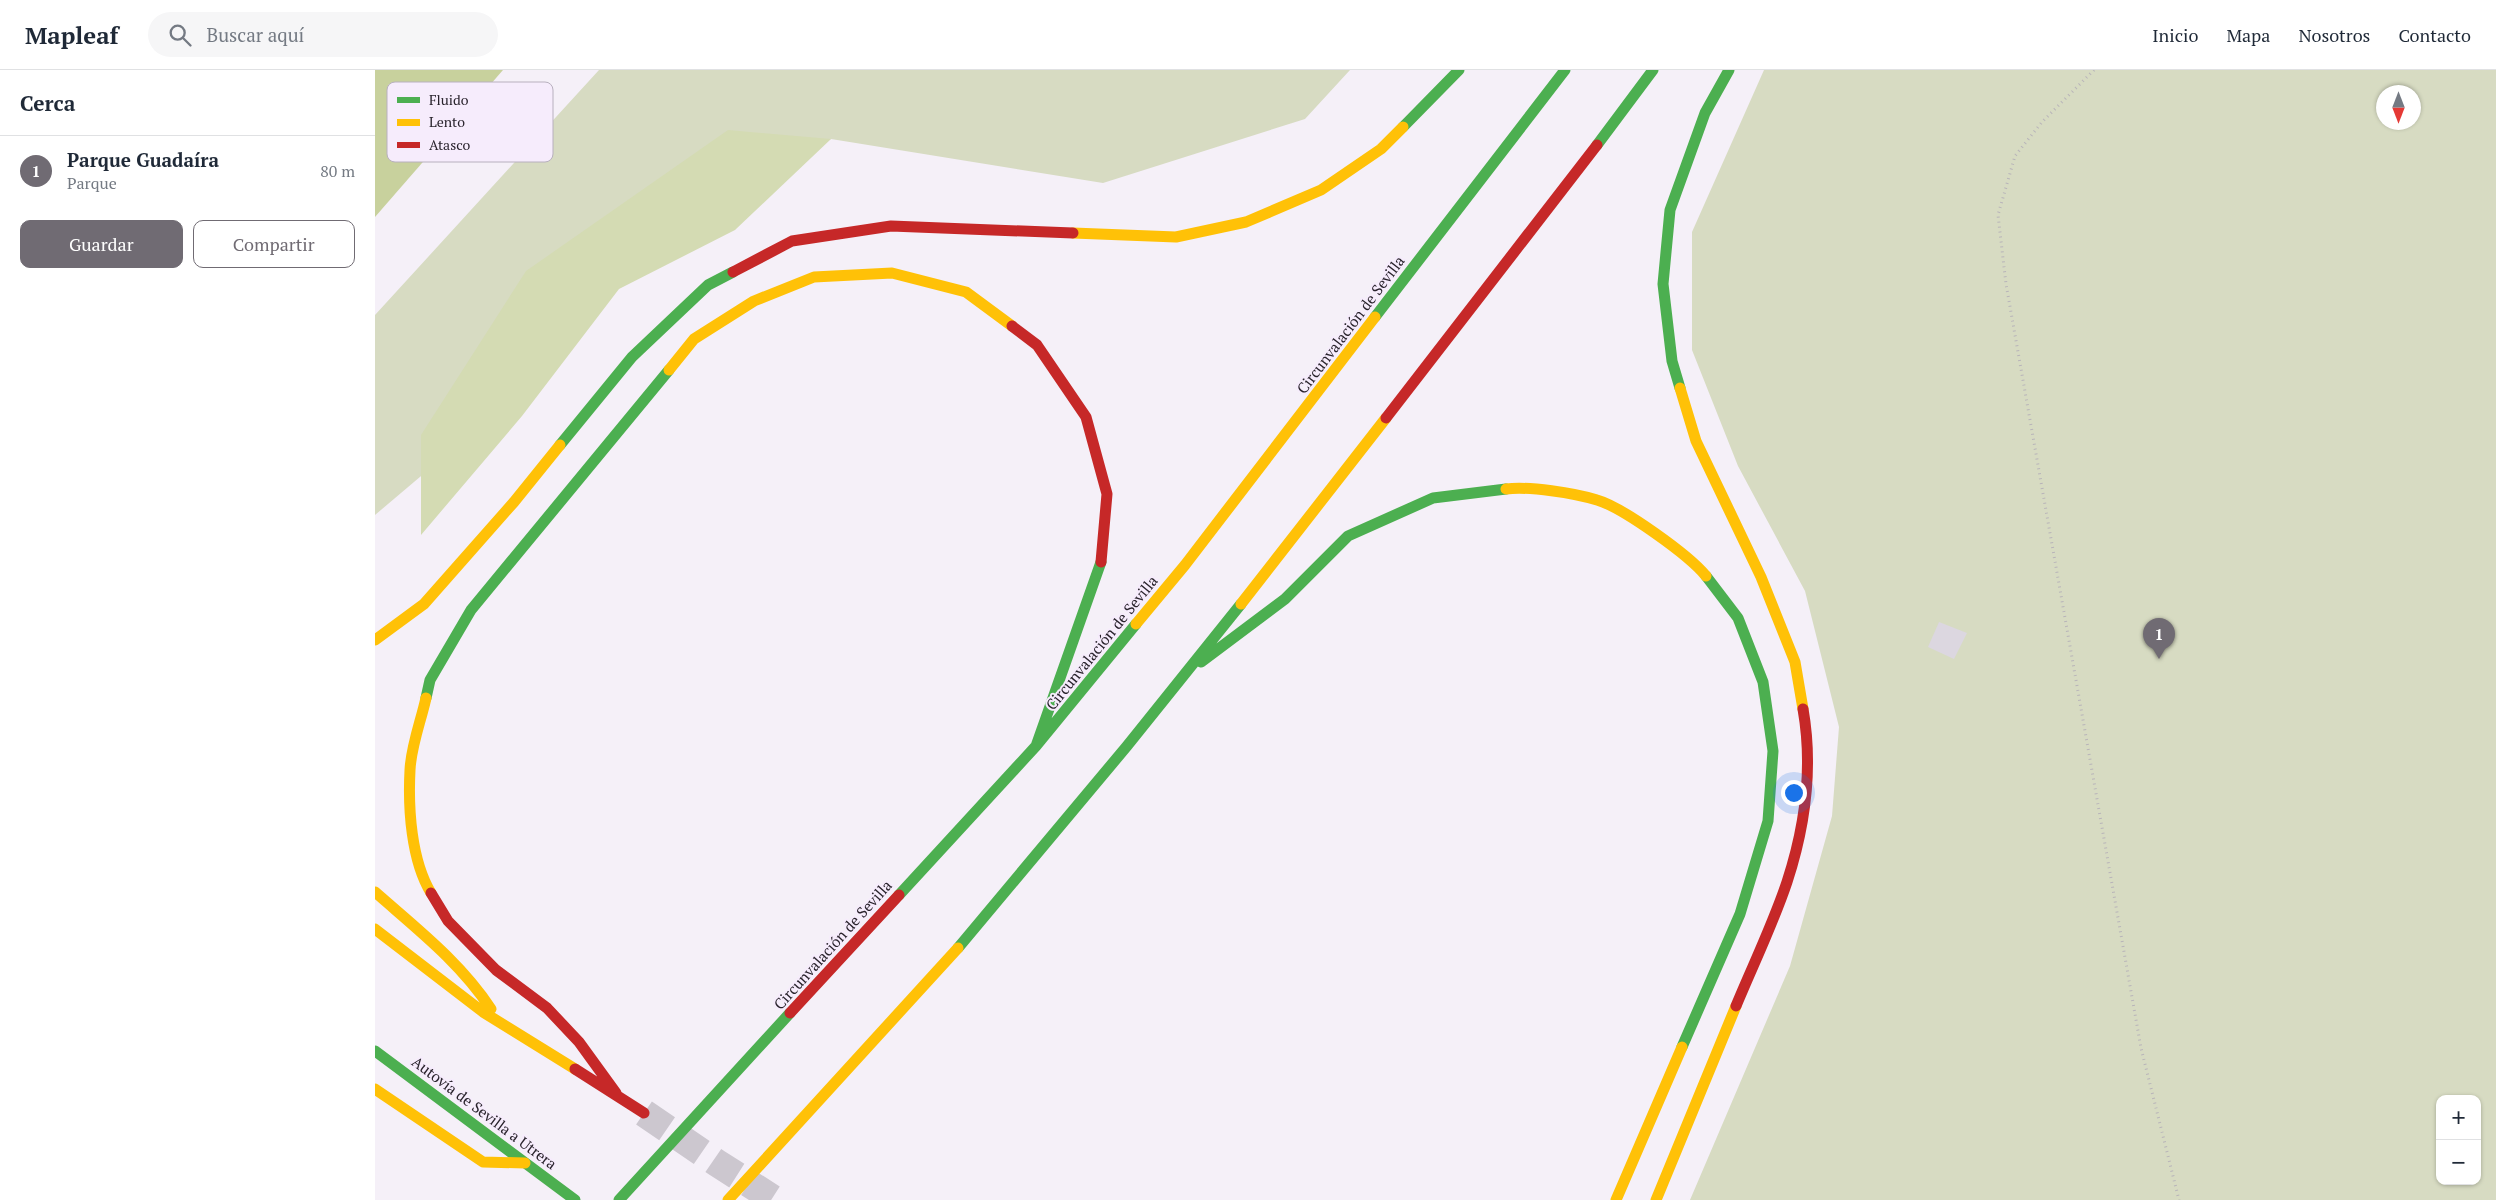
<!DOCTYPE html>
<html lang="es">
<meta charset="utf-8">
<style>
:root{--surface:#fff;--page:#f6f6f7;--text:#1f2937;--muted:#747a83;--line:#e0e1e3;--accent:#706b73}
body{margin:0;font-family:"PT Serif",serif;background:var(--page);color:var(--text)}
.controls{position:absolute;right:15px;bottom:15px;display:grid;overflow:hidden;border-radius:10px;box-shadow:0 1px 4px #0004}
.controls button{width:45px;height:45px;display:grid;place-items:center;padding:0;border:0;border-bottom:1px solid var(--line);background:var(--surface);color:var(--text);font:25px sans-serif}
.compass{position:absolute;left:2001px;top:15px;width:45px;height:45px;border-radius:50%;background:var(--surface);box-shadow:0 1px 4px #0004;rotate:180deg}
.you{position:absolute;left:1418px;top:722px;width:18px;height:18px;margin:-12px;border:4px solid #fff;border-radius:50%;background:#1a73e8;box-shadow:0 0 0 8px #1a73e833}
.badge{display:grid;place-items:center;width:32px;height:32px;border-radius:50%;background:var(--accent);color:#fff;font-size:16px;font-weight:700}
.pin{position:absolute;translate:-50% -41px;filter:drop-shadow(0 1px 2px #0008)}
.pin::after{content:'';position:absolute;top:26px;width:18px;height:15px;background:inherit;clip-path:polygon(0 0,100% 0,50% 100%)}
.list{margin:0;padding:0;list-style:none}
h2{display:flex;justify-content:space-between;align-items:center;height:65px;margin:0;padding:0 20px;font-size:21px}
h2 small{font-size:16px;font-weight:400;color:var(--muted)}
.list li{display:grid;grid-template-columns:32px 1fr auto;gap:15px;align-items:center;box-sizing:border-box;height:70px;padding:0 20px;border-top:1px solid var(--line)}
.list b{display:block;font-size:19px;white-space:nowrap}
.list p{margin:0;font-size:16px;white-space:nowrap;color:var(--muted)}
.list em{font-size:16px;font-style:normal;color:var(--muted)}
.actions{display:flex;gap:10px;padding:15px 20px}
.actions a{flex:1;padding:11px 0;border:1px solid var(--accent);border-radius:10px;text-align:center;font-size:18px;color:var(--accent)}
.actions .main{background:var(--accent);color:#fff}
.icon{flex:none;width:28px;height:28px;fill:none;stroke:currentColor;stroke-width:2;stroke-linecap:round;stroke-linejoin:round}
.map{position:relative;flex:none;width:2121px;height:1130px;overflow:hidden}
header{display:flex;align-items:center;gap:30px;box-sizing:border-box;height:70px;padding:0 25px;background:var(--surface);border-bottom:1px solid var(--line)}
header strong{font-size:24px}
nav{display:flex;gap:28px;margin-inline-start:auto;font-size:18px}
.search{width:350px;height:45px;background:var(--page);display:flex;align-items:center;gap:12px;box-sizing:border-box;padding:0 18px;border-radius:28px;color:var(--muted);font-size:19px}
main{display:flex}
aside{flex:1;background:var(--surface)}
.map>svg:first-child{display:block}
.green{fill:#d7dbc2;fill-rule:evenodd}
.forest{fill:#d4dbb3}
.water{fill:#c8d19d}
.building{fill:#dcd7e0}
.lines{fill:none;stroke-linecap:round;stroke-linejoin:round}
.primary-tunnel{stroke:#ccc7cf;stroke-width:28;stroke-dasharray:28 14;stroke-linecap:butt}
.path{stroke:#b8b4b9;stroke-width:3;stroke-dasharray:1 4;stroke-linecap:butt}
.fast{stroke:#4caf50;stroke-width:11}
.slow{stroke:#ffc107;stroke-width:11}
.jam{stroke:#c62828;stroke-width:11}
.fast-bridge{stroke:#4caf50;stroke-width:11}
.slow-bridge{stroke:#ffc107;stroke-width:11}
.jam-bridge{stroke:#c62828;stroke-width:11}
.labels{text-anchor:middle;stroke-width:4;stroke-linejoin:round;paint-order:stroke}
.street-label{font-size:15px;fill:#29232c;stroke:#f6ecfc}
.key{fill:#f6ecfc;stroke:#b8b0be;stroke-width:1}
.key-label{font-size:14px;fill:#29232c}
</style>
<header>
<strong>Mapleaf</strong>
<div class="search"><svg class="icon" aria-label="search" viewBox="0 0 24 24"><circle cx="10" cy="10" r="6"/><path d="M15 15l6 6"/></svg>Buscar aquí</div>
<nav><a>Inicio</a><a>Mapa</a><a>Nosotros</a><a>Contacto</a></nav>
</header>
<main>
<aside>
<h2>Cerca<small></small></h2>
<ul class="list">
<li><span class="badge">1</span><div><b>Parque Guadaíra</b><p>Parque</p></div><em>80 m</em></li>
</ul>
<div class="actions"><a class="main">Guardar</a><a>Compartir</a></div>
</aside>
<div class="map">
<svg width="2121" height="1130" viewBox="0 0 2121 1130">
<rect width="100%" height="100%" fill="#f5f0f8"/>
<!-- green -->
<path class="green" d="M224,0H975L930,49L728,113L456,69L229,184L91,368L0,445V245Z
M1389,0H2121V1130H1315L1415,896L1457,746L1464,657L1430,521L1363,396L1317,280V162ZM2008,22H2038V52H2008ZM2065,1029H2102V1111H2065Z"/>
<!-- forest -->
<path class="forest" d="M353,60L456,69L360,160L244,219L147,346L46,465V365L151,201Z"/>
<!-- water -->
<path class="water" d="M0,0H128L0,147Z"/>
<!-- building -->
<path class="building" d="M1564,552L1592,563L1579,589L1553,577Z"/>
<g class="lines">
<!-- primary-tunnel -->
<path class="primary-tunnel" d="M269,1043L342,1093L400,1130"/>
<!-- path -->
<path class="path" d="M1719,0L1667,52L1640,86L1623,145L1631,214L1766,978L1804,1130"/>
<!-- fast -->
<path class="fast" d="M1028,57L1084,0
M1222,75L1278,0
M1000,247L1190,0
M1305,318L1297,291L1288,214L1295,140L1330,43L1354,0
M185,375L257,287L333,215L358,202
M826,592L910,529L973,466L1058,428L1131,419
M51,628L55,610L96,540L294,300
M661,676L726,492
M524,825L661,676L761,554
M583,878L752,676L866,534
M1307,977L1365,844L1393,751L1398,681L1388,612L1363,548L1331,506
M0,981L200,1130"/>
<!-- slow -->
<path class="slow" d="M698,163L801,167L871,152L946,120L1006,79L1028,57
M294,300L319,269L379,231L439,207L517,203L591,222L637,256
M1305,318L1321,371L1386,507L1420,592L1428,639
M1131,419C1154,416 1199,423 1222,430C1247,437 1314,485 1331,506
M866,534L1011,348
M761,554L810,495L1000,247
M0,570L49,534L139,432L185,375
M51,628C46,651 36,676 35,700C33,738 36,790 56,823
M0,822C42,859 85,892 116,939
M0,859L108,942L200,999
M0,1019L108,1092L150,1093
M1241,1130L1307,977
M1281,1130L1361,936"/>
<!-- jam -->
<path class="jam" d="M358,202L417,171L516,156L698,163
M637,256L662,275L711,347L732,424L726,492
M1011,348L1222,75
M56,823L73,851L121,900L172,938L204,972L241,1023
M1361,936C1378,895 1398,854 1412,812C1430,757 1438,696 1428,639
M200,999L269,1043"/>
<!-- fast-bridge -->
<path class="fast-bridge" d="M244,1130L415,943"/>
<!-- slow-bridge -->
<path class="slow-bridge" d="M353,1130L583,878"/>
<!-- jam-bridge -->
<path class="jam-bridge" d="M415,943L524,825"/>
</g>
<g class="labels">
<!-- street labels -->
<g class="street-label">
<text transform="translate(976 255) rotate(-53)" y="5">Circunvalación de Sevilla</text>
<text transform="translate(727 573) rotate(-51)" y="5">Circunvalación de Sevilla</text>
<text transform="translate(458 875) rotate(-48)" y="5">Circunvalación de Sevilla</text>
<text transform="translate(109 1043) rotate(37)" y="5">Autovía de Sevilla a Utrera</text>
</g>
</g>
<!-- legend -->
<rect x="12" y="12" width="166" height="80" rx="8" class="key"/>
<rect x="22" y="27" width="23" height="6" fill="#4caf50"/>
<rect x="22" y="49" width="23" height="7" fill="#ffc107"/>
<rect x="22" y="72" width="23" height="6" fill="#c62828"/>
<g class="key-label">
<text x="54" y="35">Fluido</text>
<text x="54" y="57">Lento</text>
<text x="54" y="80">Atasco</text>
</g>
</svg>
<div class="controls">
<button>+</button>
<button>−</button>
</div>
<svg class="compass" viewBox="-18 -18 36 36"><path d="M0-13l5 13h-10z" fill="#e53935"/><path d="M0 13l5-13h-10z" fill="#747a83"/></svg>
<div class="you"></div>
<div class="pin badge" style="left:1784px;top:589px">1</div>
</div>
</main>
